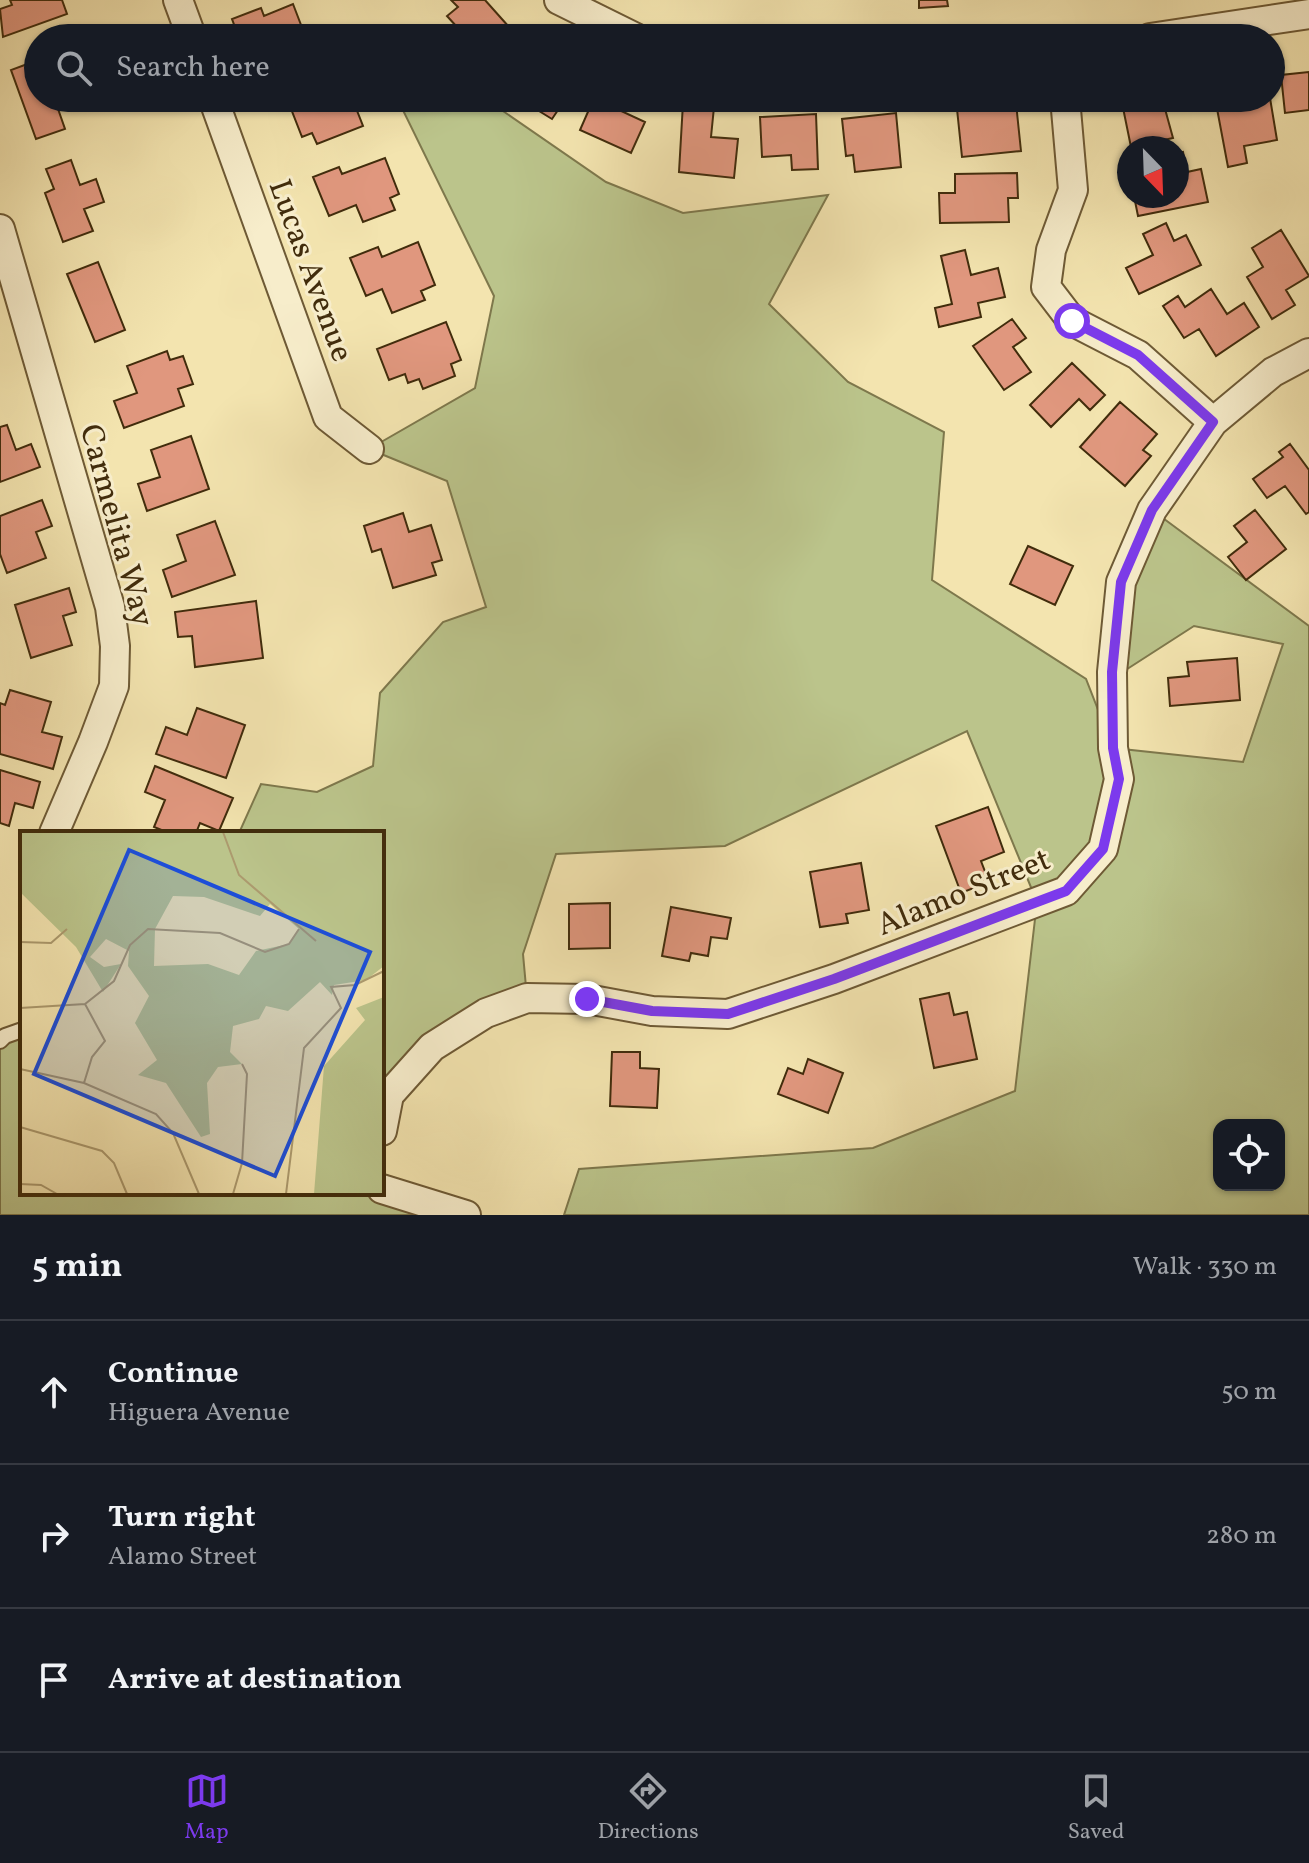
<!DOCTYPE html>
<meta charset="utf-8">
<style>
:root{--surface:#171b24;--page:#242831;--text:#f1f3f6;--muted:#9ea1a6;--line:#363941;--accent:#7c3aed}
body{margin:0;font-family:Vollkorn,serif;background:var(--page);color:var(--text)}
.controls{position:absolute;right:24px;bottom:24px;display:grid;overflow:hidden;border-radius:16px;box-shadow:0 2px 6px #0004}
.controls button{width:72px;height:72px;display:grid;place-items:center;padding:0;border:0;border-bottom:2px solid var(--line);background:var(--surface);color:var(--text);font:40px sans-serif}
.compass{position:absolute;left:1117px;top:136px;width:72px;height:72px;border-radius:50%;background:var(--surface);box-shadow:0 2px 6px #0004;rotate:157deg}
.stop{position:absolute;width:24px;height:24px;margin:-18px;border:6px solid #7c3aed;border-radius:50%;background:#fff}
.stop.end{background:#7c3aed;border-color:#fff;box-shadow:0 2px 8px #0008}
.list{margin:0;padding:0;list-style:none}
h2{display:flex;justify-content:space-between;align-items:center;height:104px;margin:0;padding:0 32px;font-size:34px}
h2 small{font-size:26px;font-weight:400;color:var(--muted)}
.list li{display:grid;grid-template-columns:52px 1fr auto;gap:24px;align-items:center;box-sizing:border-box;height:144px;padding:0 32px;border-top:2px solid var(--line)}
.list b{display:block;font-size:30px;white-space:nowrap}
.list p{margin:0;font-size:26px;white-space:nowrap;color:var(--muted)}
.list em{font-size:26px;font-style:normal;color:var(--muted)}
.icon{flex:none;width:44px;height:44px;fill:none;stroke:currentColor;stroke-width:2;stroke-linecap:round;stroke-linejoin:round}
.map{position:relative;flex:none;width:1309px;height:1215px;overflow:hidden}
.search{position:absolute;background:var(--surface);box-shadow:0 2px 6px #0004;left:24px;right:24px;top:24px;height:88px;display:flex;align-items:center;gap:20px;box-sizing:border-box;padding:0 28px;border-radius:44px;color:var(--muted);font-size:30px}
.sheet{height:536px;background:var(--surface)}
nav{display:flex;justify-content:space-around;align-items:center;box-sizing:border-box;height:112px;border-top:2px solid var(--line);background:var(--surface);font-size:22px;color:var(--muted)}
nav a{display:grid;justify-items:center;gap:4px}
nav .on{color:var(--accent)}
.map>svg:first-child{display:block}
.green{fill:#bbc48b;stroke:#7e784c;stroke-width:2;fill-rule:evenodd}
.building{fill:#e0977e;stroke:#412c0c;stroke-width:2}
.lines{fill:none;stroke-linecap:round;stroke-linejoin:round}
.lane-casing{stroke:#6e5a35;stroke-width:18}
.street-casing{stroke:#6e5a35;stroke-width:32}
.lane{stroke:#f7edcb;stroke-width:14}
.street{stroke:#f7edcb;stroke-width:28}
.route{stroke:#7c3aed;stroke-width:10}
.labels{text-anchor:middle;stroke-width:6;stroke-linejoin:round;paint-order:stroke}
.street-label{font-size:32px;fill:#412c0c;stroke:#f7edcb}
.inset-road{fill:none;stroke:#ac9a6e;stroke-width:2}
.view{fill:#1d4ed8;fill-opacity:0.15;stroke:#1d4ed8;stroke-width:4}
.inset-edge{fill:none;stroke:#412c0c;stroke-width:4}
</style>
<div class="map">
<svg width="1309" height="1215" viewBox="0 0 1309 1215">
<rect width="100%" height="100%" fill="#f3e4af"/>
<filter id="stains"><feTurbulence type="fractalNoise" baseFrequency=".0025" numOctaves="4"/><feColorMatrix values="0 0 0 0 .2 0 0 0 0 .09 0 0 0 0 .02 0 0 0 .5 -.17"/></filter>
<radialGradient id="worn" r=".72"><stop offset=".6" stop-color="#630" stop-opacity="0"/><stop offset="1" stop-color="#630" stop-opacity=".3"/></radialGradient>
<!-- green -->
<path class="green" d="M397,98H484L606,182L683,213L828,195L769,304L848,382L944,432L932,580L1086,679L1113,748L1243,762L1283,644L1194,626L1121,673V582L1152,510L1309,626V1215H564L579,1169L873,1148L1015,1091L1037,902L967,731L725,846L556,854L523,954L527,998L432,1047L382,1131V833H239L261,784L317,792L373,766L380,693L443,622L486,607L447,481L369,449L475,388L494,296ZM1219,1125H1279V1185H1219Z
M22,1029V1193H382L466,1215H0V1041Z"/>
<!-- building -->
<path class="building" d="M10,0H62L67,14L3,37L0,9L12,5Z
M451,0H485L509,27L497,38H467L447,16L458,7Z
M919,0H947L948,6L919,8Z
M293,4L306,38H239L232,19L261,8L264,16Z
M38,60V98L78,99L57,106L65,129L36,139L11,70Z
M1309,72V110L1285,113L1281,75Z
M296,98H352L363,126L317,144L312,133L302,137L288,101Z
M518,98H566L552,119Z
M594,98H624L619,110L645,122L631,153L580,130Z
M1121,98H1162L1173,138L1131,147Z
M1215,98H1270L1277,140L1244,146L1247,163L1228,167Z
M683,103L714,107L711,137L738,139L734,178L679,172Z
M1016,103L1021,151L962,157L957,109Z
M896,113L901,167L855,172L853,155L846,156L842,119Z
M816,114L818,169L792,170L791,155L762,157L760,117Z
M1183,152L1187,172L1201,169L1208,202L1138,216L1134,196H1177V153Z
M385,158L399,194L390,198L395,210L363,222L356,205L329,216L313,177L339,167L342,174Z
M71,160L80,185L96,179L104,202L84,209L93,231L63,242L45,193L54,189L46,169Z
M1017,173L1018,198H1008L1009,222L940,223L939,193H955V174Z
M1166,223L1174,241L1186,235L1201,265L1139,294L1126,268L1153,255L1143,234Z
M1281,230L1309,276L1286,290L1295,305L1272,319L1247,277L1263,267L1252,248Z
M418,242L435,285L421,291L425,300L392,313L382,289L366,296L350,258L378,247L382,257Z
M965,250L971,275L998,268L1005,297L978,303L981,317L939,327L935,308L952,304L941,256Z
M98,262L125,330L95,342L67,274Z
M1211,289L1227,314L1244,303L1259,327L1216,356L1199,329L1184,338L1163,306L1178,296L1185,307Z
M1012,319L1026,338L1013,347L1031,372L1004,390L973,346Z
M446,322L461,360L451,364L455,376L423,389L419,379L408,383L405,374L389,380L377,349Z
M167,351L170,360L183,356L193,384L178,389L184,406L124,428L114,401L137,393L127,366Z
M1072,363L1105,395L1090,410L1079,399L1051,427L1030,405Z
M1120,402L1157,434L1143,450L1151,456L1125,486L1080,447Z
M7,425L16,450L31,444L40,467L0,482V427Z
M191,436L209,489L147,511L138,484L160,477L151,450Z
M1290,444L1309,470V512L1306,514L1285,486L1267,498L1253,479L1283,457L1279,452Z
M42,500L52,526L36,532L46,558L7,573L0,554V516Z
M1255,510L1286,549L1246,580L1228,557L1247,542L1234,526Z
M403,513L409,532L431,525L442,560L432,563L436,575L393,588L381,549L372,552L364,526Z
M215,521L235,575L172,597L163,570L186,561L177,535Z
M1028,546L1073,566L1055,605L1010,584Z
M69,588L76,612L63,616L72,645L31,658L15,605Z
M256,601L263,658L195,667L192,636L178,637L175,612Z
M1237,658L1240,700L1170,706L1168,678L1189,676L1187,662Z
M10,690L51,702L42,732L62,737L53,769L0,754V703L5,705Z
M197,708L245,725L226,778L156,754L166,727L187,735Z
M155,766L233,798L219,831L200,823L196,833H169L154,827L165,800L145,792Z
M0,770L40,782L33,808L15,803L9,826L0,823Z
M988,807L1004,852L981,861L989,882L961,893L936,826Z
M861,863L869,910L846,914L848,923L820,927L810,872Z
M610,903V948L569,949V904Z
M671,907L731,918L727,939L711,937L708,956L691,953L689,961L662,956Z
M949,993L954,1015L967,1012L977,1059L934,1068L920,999Z
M612,1052H640V1068L659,1069L657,1108L610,1106Z
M808,1059L843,1073L828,1113L778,1094L788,1068L803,1074Z"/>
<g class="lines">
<!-- lane casing -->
<g class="lane-casing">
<path id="lane" d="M0,1041L5,1036L22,1030"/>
</g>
<!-- street casing -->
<g class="street-casing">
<path id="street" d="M178,0L192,38
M559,0L636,38
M1150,38L1309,14
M213,98L328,417L369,449
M1065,98L1073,190L1051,250L1046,287L1072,321L1138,355L1213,422
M0,229L110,607L115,646L114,686L93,742L54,833
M382,1131L389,1095L432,1047L486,1013L527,998L587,999L652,1011L728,1014L834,979L1066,891L1103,849L1119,779L1113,748L1112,672L1121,582L1152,510L1213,422L1273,372L1309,353
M382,1189L466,1215"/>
</g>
<!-- lane -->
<use href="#lane" class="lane"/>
<!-- street -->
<use href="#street" class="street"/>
</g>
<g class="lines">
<!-- route -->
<path class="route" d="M587,999L652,1011L728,1014L834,979L1066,891L1103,849L1119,779L1113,748L1112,672L1121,582L1152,510L1213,422L1138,355L1072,321"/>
</g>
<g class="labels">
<!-- street labels -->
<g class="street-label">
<text transform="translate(312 270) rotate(70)" y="11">Lucas Avenue</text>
<text transform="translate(118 525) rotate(75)" y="11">Carmelita Way</text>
<text transform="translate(963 891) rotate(-22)" y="11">Alamo Street</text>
</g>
</g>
<!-- overview -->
<g transform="translate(20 831)">
<rect width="364" height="364" fill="#f3e4af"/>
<path d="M0,1H364V135L346,149L314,154L312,164L300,151L268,180L246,175L239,188L213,195L210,221L222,233L198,236L187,252L190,303L181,306L146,252L118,244L137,229L115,192L129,165L108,135L109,120L86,108L70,126L84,136L101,133L83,161L56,116L0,61ZM153,65L184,66L240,85L250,73L279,98L269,113L236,120L219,144L188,133L134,135L135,98ZM364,166V363H294L304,235L345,189L336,177Z" fill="#bbc48b" fill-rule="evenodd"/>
<path class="inset-road" d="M203,1L219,44L296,110M0,111L31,112L47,98M0,177L65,173L94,150L110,114L128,98L200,102L245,121L269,113L279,98M0,238L64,252L136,283L153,302L179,363M64,252L72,226L85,210L65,173M0,296L82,320L94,332L107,363M0,353L21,354L37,363M213,363L222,332L227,243L222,233M266,363L284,217L321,177L311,156L335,154L364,140"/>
<path class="view" d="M109,19L350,121L255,345L14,243Z"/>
<rect width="364" height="364" class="inset-edge"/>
</g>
<rect width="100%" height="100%" filter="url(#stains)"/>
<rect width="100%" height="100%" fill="url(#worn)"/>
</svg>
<div class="controls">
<button><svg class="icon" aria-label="locate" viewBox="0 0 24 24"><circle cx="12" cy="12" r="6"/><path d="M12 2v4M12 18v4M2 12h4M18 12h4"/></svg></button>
</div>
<svg class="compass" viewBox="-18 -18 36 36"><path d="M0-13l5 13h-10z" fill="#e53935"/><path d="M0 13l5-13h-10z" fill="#9ea1a6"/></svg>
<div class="stop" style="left:1072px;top:321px"></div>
<div class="stop end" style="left:587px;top:999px"></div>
<div class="search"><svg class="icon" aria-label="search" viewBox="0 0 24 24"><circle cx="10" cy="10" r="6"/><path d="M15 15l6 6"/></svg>Search here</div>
</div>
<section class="sheet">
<h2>5 min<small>Walk · 330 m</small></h2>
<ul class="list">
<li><svg class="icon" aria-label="ahead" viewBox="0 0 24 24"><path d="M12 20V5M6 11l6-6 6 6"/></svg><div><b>Continue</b><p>Higuera Avenue</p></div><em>50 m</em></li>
<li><svg class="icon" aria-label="right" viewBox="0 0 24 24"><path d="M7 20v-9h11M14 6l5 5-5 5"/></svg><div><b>Turn right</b><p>Alamo Street</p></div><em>280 m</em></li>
<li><svg class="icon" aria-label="arrive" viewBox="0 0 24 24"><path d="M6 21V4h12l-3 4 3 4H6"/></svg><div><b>Arrive at destination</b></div></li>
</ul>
</section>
<nav>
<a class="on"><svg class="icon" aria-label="map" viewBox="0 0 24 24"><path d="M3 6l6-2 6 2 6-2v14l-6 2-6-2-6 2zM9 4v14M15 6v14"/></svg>Map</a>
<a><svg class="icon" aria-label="directions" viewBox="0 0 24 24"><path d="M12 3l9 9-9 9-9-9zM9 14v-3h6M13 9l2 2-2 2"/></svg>Directions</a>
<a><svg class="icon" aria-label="saved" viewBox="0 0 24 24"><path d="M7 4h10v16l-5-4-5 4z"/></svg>Saved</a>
</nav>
